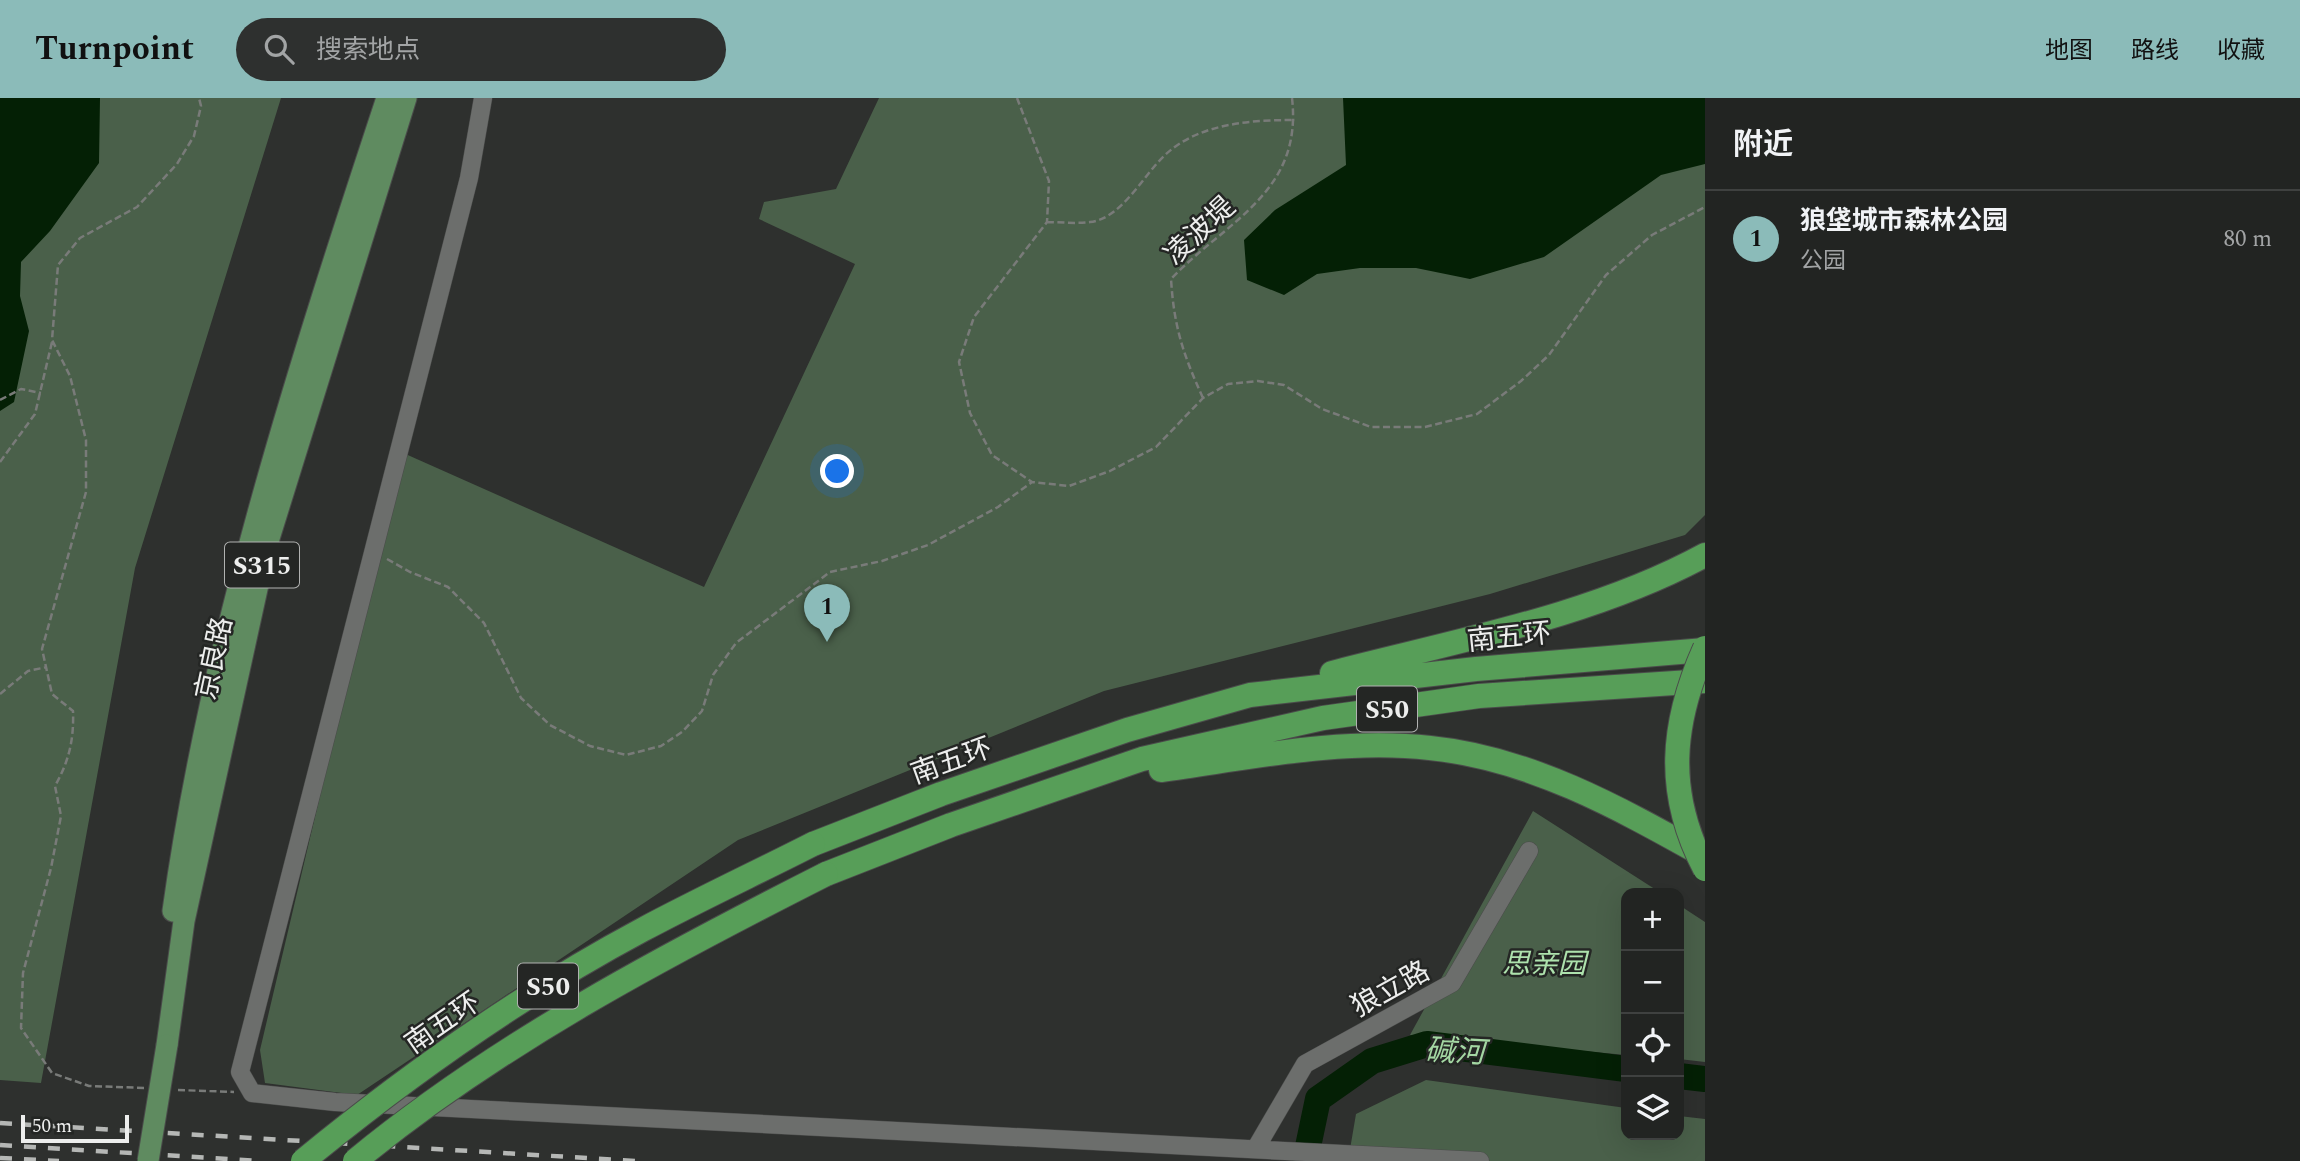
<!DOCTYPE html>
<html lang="zh">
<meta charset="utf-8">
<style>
:root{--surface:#222422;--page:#2e302f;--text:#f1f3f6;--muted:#a2a4a5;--line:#3f4140;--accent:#8bbbb9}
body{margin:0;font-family:Spectral,"Noto Sans SC",serif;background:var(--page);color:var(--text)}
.controls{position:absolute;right:21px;bottom:21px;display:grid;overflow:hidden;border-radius:14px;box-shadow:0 7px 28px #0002}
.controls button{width:63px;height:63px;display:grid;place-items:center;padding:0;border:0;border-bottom:2px solid var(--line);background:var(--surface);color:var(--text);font:35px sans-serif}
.scale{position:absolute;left:21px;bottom:18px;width:108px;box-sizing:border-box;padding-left:7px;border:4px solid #edeeed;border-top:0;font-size:19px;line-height:24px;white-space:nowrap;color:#edeeed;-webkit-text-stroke:5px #242624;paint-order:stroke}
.you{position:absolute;left:838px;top:374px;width:24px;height:24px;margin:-18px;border:5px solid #fff;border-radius:50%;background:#1a73e8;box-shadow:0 0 0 10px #1a73e833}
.badge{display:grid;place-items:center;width:46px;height:46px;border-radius:50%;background:var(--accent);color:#111;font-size:23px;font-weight:700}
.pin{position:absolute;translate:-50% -58px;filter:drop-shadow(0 2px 4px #0008)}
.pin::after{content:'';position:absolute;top:37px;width:24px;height:21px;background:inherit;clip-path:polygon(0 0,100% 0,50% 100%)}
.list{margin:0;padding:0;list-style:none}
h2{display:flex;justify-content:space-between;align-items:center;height:91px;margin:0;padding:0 28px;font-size:30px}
h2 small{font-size:23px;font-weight:400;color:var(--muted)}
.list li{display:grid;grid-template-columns:46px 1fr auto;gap:21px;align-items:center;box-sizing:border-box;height:98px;padding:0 28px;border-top:2px solid var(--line)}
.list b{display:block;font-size:26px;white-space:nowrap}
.list p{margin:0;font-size:23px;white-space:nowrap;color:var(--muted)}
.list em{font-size:23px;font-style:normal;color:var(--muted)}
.icon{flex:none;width:38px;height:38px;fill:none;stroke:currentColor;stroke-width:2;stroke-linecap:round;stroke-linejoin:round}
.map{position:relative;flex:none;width:1705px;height:1063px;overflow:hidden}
header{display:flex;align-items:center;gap:42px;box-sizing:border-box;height:98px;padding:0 35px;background:var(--accent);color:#111}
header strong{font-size:33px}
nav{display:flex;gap:38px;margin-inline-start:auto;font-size:24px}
.search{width:490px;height:63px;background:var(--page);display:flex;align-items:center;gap:18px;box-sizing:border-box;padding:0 24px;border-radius:38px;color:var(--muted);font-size:26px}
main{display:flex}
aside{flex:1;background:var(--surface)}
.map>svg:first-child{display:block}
.green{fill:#4a604a}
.water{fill:#042005}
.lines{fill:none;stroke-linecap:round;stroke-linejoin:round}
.river{stroke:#042005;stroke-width:26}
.minor-casing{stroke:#4a4b4a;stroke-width:19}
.major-casing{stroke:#4a4b4a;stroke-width:23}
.highway-casing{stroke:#4a4b4a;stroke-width:26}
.path{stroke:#797b79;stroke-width:2.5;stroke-dasharray:7 3.5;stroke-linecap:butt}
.minor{stroke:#6c6e6c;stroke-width:18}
.major{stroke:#5f8b60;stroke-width:21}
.highway{stroke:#579e58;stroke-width:24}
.rail{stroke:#b5b7b5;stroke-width:4.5;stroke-dasharray:12 12;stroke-linecap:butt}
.major-bridge-casing{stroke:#4a4b4a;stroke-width:23;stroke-linecap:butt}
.highway-bridge-casing{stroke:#4a4b4a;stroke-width:26;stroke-linecap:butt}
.major-bridge{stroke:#5f8b60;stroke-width:21}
.highway-bridge{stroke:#579e58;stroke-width:24}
.labels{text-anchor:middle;stroke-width:5;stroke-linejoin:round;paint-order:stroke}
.shield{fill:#242624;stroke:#b1b2b1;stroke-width:2}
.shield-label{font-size:26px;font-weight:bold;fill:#edeeed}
.street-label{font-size:28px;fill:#edeeed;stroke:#242624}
.park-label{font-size:28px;font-style:italic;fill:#aee2ad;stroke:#242624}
.water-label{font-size:30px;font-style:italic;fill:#a4d7a3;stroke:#242624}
</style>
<header>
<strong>Turnpoint</strong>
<div class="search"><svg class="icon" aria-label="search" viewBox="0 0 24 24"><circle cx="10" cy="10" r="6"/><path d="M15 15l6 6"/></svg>搜索地点</div>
<nav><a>地图</a><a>路线</a><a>收藏</a></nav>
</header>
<main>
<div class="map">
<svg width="1705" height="1063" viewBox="0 0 1705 1063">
<rect width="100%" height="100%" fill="#2e302e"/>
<!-- green -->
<path class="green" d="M0,0H281L135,470L41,985L0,982Z
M879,0H1705V417L1685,437L1490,496L1104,593L738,742L357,997L265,985L260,952L401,354L704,489L855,166L759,121L764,104L836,91Z
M1533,713L1661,795H1626V957L1410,937Z
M1679,807L1705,824V964L1679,961Z
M1426,982L1626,1010V1037H1679V1018L1705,1021V1063H1348L1356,1016Z"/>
<!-- water -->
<path class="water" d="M0,0H100L99,65L50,133L21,164L20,198L29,233L14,304L0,313Z
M1343,0H1705V66L1661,77L1544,159L1470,181L1416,170H1360L1317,176L1284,197L1247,182L1244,142L1275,112L1346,67Z"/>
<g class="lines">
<!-- river -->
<path class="river" d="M1679,978L1705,981
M1305,1063L1318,1001L1372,963L1427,946L1626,971"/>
<!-- minor casing -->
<g class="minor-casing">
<path id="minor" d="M483,0L469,80L240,974L252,995L335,1004L1480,1063
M1256,1050L1305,966L1452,885L1529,753"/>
</g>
<!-- major casing -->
<g class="major-casing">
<path id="major" d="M173,813C211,538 300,263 387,0
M167,947L184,823L266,450L406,0"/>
</g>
<!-- highway casing -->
<g class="highway-casing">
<path id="highway" d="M1332,575C1455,543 1593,518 1705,457
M1161,672C1249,660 1340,640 1430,650C1530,660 1619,710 1705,758
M813,746L941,696L1127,632L1250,597L1476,571L1705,552
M826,776L951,727L1142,661L1323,620L1479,598L1705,583"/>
</g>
<!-- path -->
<path class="path" d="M1017,0L1049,83L1047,124L974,219L959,264L970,315L992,357L1032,384L1069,388L1110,373L1156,349L1203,300L1228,286L1258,283L1284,287L1322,311L1371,329H1425L1477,316L1521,283L1549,257L1606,177L1652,137L1705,109
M1047,124C1061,124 1076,126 1090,124C1121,121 1143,78 1164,58C1198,25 1251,22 1295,22
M1203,300C1183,256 1174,229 1171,181C1226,123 1303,95 1292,0
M0,302L21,291L41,295
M0,364L35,316L52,244
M387,461L410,474L448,489L484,525L521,600L550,627L590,648L626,657L661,648L682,634L702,613L713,577L736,545L830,474L882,463L928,447L998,409L1032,384
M0,596L28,573L47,569
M144,990L89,988L52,975L21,930L23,875L51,770L61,718L55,688C69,663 74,642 73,613L52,596L42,551L86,394V342L70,278L52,242L58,167L80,140L137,109L177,66L194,38L201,8L199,0
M178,992L234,994"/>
<!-- minor -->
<use href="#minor" class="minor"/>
<!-- major -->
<use href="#major" class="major"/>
<!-- highway -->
<use href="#highway" class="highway"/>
<!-- rail -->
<path class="rail" d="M0,1025L637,1063
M0,1047L260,1063
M0,1060L59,1063"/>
<!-- major-bridge casing -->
<g class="major-bridge-casing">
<path id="major-bridge" d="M148,1063L167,947"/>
</g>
<!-- highway-bridge casing -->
<g class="highway-bridge-casing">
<path id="highway-bridge" d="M1705,550C1671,626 1665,695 1705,771
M303,1063C408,977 522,896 642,832C698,802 756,775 813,746
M355,1063C497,946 662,859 826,776"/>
</g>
<!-- major-bridge -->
<use href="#major-bridge" class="major-bridge"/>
<!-- highway-bridge -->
<use href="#highway-bridge" class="highway-bridge"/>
</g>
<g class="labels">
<!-- shield labels -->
<g class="shield">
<rect x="225" y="444.5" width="74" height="45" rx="5"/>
<rect x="1357" y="588.5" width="60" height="45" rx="5"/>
<rect x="518" y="865.5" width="60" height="45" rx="5"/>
</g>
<g class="shield-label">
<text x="262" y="476">S315</text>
<text x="1387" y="620">S50</text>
<text x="548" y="897">S50</text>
</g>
<!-- street labels -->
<g class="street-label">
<text transform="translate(1199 132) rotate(-43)" y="10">凌波堤</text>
<text transform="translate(1509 538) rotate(-6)" y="10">南五环</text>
<text transform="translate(213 560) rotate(-78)" y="10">京良路</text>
<text transform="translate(951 662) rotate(-20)" y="10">南五环</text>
<text transform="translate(1390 890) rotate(-29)" y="10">狼立路</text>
<text transform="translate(442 924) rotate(-35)" y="10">南五环</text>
</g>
<!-- park labels -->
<g class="park-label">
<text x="1544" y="875">思亲园</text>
</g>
<!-- water labels -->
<g class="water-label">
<text transform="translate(1455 953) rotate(3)" y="10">碱河</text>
</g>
</g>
</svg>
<div class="controls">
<button>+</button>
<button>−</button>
<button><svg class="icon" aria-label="locate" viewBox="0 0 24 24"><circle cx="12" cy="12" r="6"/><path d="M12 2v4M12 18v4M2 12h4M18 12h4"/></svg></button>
<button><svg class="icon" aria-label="layers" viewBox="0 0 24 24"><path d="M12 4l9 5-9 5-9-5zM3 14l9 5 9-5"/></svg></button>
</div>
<div class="scale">50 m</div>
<div class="you"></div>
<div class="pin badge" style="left:827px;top:544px">1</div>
</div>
<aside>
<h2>附近<small></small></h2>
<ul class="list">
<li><span class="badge">1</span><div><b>狼垡城市森林公园</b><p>公园</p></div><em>80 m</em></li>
</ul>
</aside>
</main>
